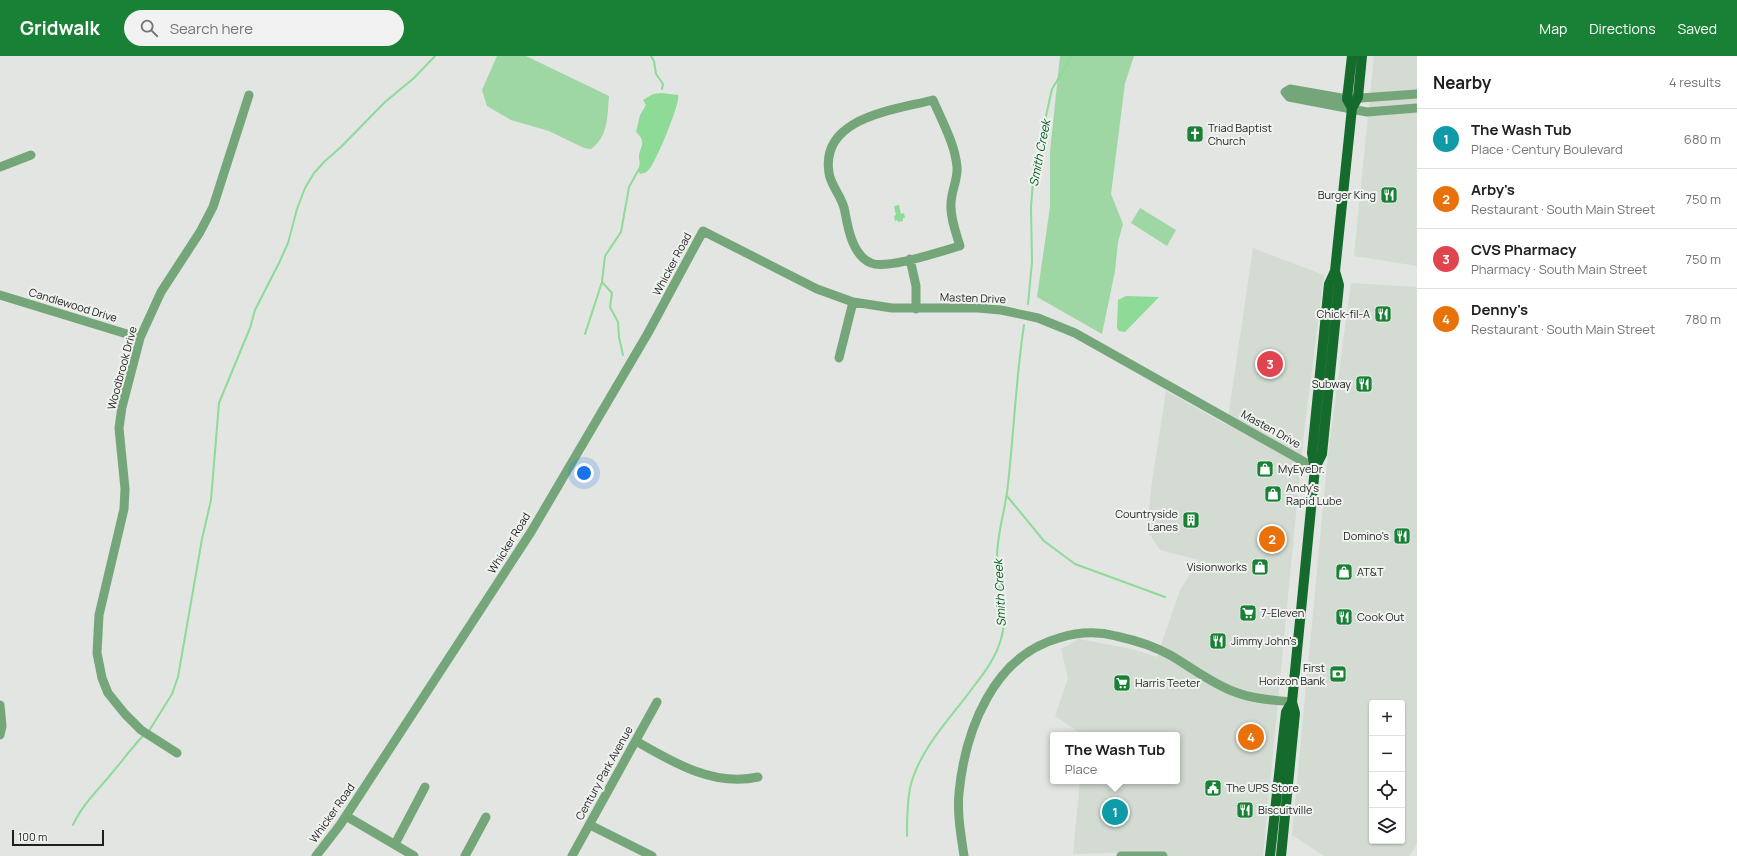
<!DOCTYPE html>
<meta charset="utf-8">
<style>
:root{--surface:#fff;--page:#f2f2f2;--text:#202124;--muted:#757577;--line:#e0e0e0;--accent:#198135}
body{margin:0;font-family:Manrope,sans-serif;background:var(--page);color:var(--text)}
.controls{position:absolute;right:12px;bottom:12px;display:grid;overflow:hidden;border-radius:4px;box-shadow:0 1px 3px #0004}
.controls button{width:36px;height:36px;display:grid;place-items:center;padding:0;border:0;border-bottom:1px solid var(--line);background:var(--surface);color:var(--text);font:20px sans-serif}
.scale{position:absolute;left:12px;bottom:10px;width:92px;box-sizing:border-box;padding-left:4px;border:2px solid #1e1f1e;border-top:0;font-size:11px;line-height:14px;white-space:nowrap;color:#1e1f1e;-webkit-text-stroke:3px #eff2ef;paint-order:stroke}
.you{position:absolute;left:584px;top:417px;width:14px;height:14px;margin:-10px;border:3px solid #fff;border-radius:50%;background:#1a73e8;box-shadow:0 0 0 6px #1a73e833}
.badge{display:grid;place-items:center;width:26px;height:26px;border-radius:50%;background:var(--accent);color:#fff;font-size:13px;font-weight:700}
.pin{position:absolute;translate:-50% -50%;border:2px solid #fff;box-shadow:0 1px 4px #0006}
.popup{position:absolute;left:1050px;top:676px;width:130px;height:52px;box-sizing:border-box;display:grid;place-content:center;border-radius:4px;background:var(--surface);filter:drop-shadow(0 1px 3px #0005);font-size:13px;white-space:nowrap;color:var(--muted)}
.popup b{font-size:15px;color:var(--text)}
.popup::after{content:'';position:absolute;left:50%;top:100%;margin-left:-8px;border:8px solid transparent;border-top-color:var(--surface)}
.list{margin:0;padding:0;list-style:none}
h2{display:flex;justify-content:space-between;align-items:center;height:52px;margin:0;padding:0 16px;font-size:17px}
h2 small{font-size:13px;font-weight:400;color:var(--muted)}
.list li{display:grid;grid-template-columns:26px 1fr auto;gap:12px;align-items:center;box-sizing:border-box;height:60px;padding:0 16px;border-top:1px solid var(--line)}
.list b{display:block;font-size:15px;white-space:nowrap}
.list p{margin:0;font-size:13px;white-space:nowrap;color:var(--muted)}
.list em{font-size:13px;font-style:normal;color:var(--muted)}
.icon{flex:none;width:22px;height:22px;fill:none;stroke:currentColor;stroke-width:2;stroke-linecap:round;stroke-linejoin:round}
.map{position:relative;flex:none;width:1417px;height:800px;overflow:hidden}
header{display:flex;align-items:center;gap:24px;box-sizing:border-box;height:56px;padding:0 20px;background:var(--accent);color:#fff}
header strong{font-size:19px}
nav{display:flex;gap:22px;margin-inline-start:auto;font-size:14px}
.search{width:280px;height:36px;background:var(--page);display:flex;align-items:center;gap:10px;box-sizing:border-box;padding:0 14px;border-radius:22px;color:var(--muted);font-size:15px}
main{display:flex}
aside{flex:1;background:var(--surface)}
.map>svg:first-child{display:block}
.built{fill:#d3dbd3;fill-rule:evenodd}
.green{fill:#9ed6a4}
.water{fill:#8ddb97}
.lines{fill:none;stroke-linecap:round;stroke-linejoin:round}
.stream{stroke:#8ddb97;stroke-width:2}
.minor{stroke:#75a67a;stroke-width:9}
.major{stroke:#156b2c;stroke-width:10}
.labels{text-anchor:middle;stroke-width:4;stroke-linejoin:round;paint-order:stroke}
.poi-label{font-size:11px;fill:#1e1f1e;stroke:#eff2ef;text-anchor:start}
.street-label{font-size:11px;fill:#1e1f1e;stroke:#eff2ef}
.water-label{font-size:12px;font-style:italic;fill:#055f22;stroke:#eff2ef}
</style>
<header>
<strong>Gridwalk</strong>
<div class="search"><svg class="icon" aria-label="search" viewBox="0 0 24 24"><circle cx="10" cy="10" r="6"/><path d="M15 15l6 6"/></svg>Search here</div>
<nav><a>Map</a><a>Directions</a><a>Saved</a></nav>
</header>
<main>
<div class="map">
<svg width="1417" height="800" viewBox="0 0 1417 800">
<rect width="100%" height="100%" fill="#e2e5e2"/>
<!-- built -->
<path class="built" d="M1374,0H1417V210L1354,200Z
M1253,192L1324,219L1303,385L1263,800H1146V796L1073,798L1080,725H1177V679H1083L1055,660L1068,622L1061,593L1079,583L1132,593L1157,601L1180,534L1199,504L1160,494L1147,474L1151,433L1166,335L1227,369Z
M1351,227L1417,231V788L1409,800H1324L1292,779L1328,398ZM1372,647H1402V785H1372Z"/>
<!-- green -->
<path class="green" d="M497,0H526L609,40C607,60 609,80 591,93L584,92L549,75L511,64L487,50L482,34Z
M1060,0H1134L1125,27L1111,138L1123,168L1118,186L1115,215L1102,278L1037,241L1050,151V96Z
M1140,152L1176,174L1167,190L1131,167Z"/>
<!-- water -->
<path class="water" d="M662,37L678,39C681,46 656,105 650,112C647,116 645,117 640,118L638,114C640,109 640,107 639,102C639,90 648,87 636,76L640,59L646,49L643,44L653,38Z
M899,149L901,158L904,157L905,162H903V165L898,166L897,164L895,165L894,160L896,159L894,150Z
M1126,240L1159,241L1125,276L1119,275L1117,272L1118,244Z"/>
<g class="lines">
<!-- stream -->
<path class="stream" d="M651,0L654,5L656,18L663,28L662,33
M1028,248L1032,206L1031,151L1033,125L1043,90L1046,72V60L1052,33L1072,0
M585,278L602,226
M623,299L619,281L618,266L610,251L612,237L602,226L605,200L621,176L629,131L639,113
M1007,440L1044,485L1075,508L1165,541
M149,675L172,638L178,621L202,483L211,444L219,347L250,272L255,254L279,207L288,187L297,153L305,132L314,117L325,105L341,91L385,46L414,22L435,0
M73,769C82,749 98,734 112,717C123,704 132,691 144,679
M907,780C907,764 907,748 910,732C919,693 951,662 974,630C985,616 996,601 1001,583C1009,558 997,531 997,505C996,479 1006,453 1008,428C1014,375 1016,321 1024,269"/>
<!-- minor -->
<path class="minor" d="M1417,38L1347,43L1290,33L1285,36L1289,41L1367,56L1417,52
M933,44C942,65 955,88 957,111C958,124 951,135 951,148C950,161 956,177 960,190C941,195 887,214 871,207C853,200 848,173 845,156C843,141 831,131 829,117C820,61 895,54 933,44Z
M0,111L31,99
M910,203L916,230V253
M0,239L140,282
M839,302L853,246
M0,649L2,670L0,679
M636,685C672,706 714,731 758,721
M177,697L141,674L125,658L108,637L102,622L97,597L99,559L124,453L125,433L119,372L122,351L140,282L161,236L200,176L213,151L249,39
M346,760L414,800
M590,769L652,800
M395,788L425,731
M316,800L340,769L531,476L648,277L703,175L817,233L853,246L892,252H978L1001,254L1038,262L1075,277L1315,412
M465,800L486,761
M572,800L657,646
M964,800C961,779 957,758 959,737C965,675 993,600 1059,582C1078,576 1097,575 1116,580C1134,584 1154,590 1170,599C1191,611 1212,628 1235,636C1253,643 1273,644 1292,646
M1121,800H1163"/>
<!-- major -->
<path class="major" d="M1352,52L1347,43L1352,0
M1315,412L1312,397L1329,228L1335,215
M1270,800L1286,656L1292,646
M1281,800L1295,657L1292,646L1315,412L1322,398L1339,229L1335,215L1352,52L1358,41L1362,0"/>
</g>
<!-- icons -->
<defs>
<g id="church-square" transform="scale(0.9)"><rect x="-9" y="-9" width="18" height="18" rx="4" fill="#198135" stroke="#eff2ef"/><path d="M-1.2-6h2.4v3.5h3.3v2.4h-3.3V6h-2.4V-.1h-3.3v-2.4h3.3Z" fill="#fff"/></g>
<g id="restaurant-square" transform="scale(0.9)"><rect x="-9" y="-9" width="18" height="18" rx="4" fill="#198135" stroke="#eff2ef"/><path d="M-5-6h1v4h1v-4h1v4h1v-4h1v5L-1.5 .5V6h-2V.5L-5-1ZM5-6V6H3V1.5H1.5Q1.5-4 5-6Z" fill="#fff"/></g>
<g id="shop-square" transform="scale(0.9)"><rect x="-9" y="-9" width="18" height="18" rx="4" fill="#198135" stroke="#eff2ef"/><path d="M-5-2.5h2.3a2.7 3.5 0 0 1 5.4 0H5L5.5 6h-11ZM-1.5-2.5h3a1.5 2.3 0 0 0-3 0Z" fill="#fff"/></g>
<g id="building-square" transform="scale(0.9)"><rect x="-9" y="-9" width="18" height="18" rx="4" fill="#198135" stroke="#eff2ef"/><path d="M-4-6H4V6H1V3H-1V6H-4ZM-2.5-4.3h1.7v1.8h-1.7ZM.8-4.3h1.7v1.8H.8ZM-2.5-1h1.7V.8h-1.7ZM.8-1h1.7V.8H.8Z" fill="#fff"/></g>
<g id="supermarket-square" transform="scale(0.9)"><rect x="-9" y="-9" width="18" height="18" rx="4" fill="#198135" stroke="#eff2ef"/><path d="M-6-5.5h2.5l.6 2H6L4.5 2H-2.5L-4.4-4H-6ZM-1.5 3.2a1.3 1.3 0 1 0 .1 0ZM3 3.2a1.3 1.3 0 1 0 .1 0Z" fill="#fff"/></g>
<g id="bank-square" transform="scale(0.9)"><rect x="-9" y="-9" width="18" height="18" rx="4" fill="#198135" stroke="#eff2ef"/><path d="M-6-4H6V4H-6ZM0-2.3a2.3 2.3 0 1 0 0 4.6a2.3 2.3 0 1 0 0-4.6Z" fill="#fff"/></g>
<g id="civic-square" transform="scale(0.9)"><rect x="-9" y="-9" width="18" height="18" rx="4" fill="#198135" stroke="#eff2ef"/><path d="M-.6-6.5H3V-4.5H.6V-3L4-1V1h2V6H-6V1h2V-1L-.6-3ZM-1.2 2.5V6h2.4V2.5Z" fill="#fff"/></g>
</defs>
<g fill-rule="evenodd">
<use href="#church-square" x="1195" y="78"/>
<use href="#restaurant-square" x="1389" y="139"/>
<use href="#restaurant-square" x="1383" y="258"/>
<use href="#restaurant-square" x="1364" y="328"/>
<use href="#shop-square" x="1265" y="413"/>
<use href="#shop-square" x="1273" y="438"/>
<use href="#building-square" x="1191" y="464"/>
<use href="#restaurant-square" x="1402" y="480"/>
<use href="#shop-square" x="1260" y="511"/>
<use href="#shop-square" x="1344" y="516"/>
<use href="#supermarket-square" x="1248" y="557"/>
<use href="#restaurant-square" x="1344" y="561"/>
<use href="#restaurant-square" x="1218" y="585"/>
<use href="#bank-square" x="1338" y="618"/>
<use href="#supermarket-square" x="1122" y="627"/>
<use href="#civic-square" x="1213" y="732"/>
<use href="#restaurant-square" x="1245" y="754"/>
</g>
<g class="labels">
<!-- poi labels -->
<g class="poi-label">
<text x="1208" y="76">Triad Baptist<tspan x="1208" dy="13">Church</tspan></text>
<text x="1376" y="143" text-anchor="end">Burger King</text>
<text x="1370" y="262" text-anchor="end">Chick-fil-A</text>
<text x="1351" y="332" text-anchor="end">Subway</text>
<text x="1278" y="417">MyEyeDr.</text>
<text x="1286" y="436">Andy's<tspan x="1286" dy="13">Rapid Lube</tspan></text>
<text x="1178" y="462" text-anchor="end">Countryside<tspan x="1178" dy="13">Lanes</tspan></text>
<text x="1389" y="484" text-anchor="end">Domino's</text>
<text x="1247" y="515" text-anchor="end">Visionworks</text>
<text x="1357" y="520">AT&amp;T</text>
<text x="1261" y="561">7-Eleven</text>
<text x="1357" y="565">Cook Out</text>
<text x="1231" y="589">Jimmy John's</text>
<text x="1325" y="616" text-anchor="end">First<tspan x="1325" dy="13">Horizon Bank</tspan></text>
<text x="1135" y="631">Harris Teeter</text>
<text x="1226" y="736">The UPS Store</text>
<text x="1258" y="758">Biscuitville</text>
</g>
<!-- street labels -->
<g class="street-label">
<text transform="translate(672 208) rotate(-62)" y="4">Whicker Road</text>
<text transform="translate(973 242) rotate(2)" y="4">Masten Drive</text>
<text transform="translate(73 249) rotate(17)" y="4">Candlewood Drive</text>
<text transform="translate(122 312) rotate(-75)" y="4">Woodbrook Drive</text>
<text transform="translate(1271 373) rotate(29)" y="4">Masten Drive</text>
<text transform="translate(509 487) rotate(-58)" y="4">Whicker Road</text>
<text transform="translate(604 717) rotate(-61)" y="4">Century Park Avenue</text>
<text transform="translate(332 757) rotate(-55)" y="4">Whicker Road</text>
</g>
<!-- water labels -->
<g class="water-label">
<text transform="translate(1040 97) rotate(-79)" y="4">Smith Creek</text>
<text transform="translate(1000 537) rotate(-93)" y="4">Smith Creek</text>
</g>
</g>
</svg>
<div class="controls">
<button>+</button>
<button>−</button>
<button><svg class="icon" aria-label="locate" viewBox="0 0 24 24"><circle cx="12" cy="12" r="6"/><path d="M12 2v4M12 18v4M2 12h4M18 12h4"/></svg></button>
<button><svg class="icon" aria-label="layers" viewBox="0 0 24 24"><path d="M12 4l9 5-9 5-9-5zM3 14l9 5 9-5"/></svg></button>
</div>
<div class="scale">100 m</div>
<div class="you"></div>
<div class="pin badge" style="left:1115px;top:756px;background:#0f9aa8">1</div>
<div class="popup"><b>The Wash Tub</b>Place</div>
<div class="pin badge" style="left:1272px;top:483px;background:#e8710a">2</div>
<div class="pin badge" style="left:1270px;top:308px;background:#e0444e">3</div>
<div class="pin badge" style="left:1251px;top:681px;background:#e8710a">4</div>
</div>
<aside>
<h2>Nearby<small>4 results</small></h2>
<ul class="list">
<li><span class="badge" style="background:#0f9aa8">1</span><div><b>The Wash Tub</b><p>Place · Century Boulevard</p></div><em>680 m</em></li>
<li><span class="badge" style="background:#e8710a">2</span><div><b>Arby's</b><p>Restaurant · South Main Street</p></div><em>750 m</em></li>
<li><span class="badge" style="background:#e0444e">3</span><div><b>CVS Pharmacy</b><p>Pharmacy · South Main Street</p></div><em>750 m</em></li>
<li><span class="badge" style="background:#e8710a">4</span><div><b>Denny's</b><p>Restaurant · South Main Street</p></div><em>780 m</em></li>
</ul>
</aside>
</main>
